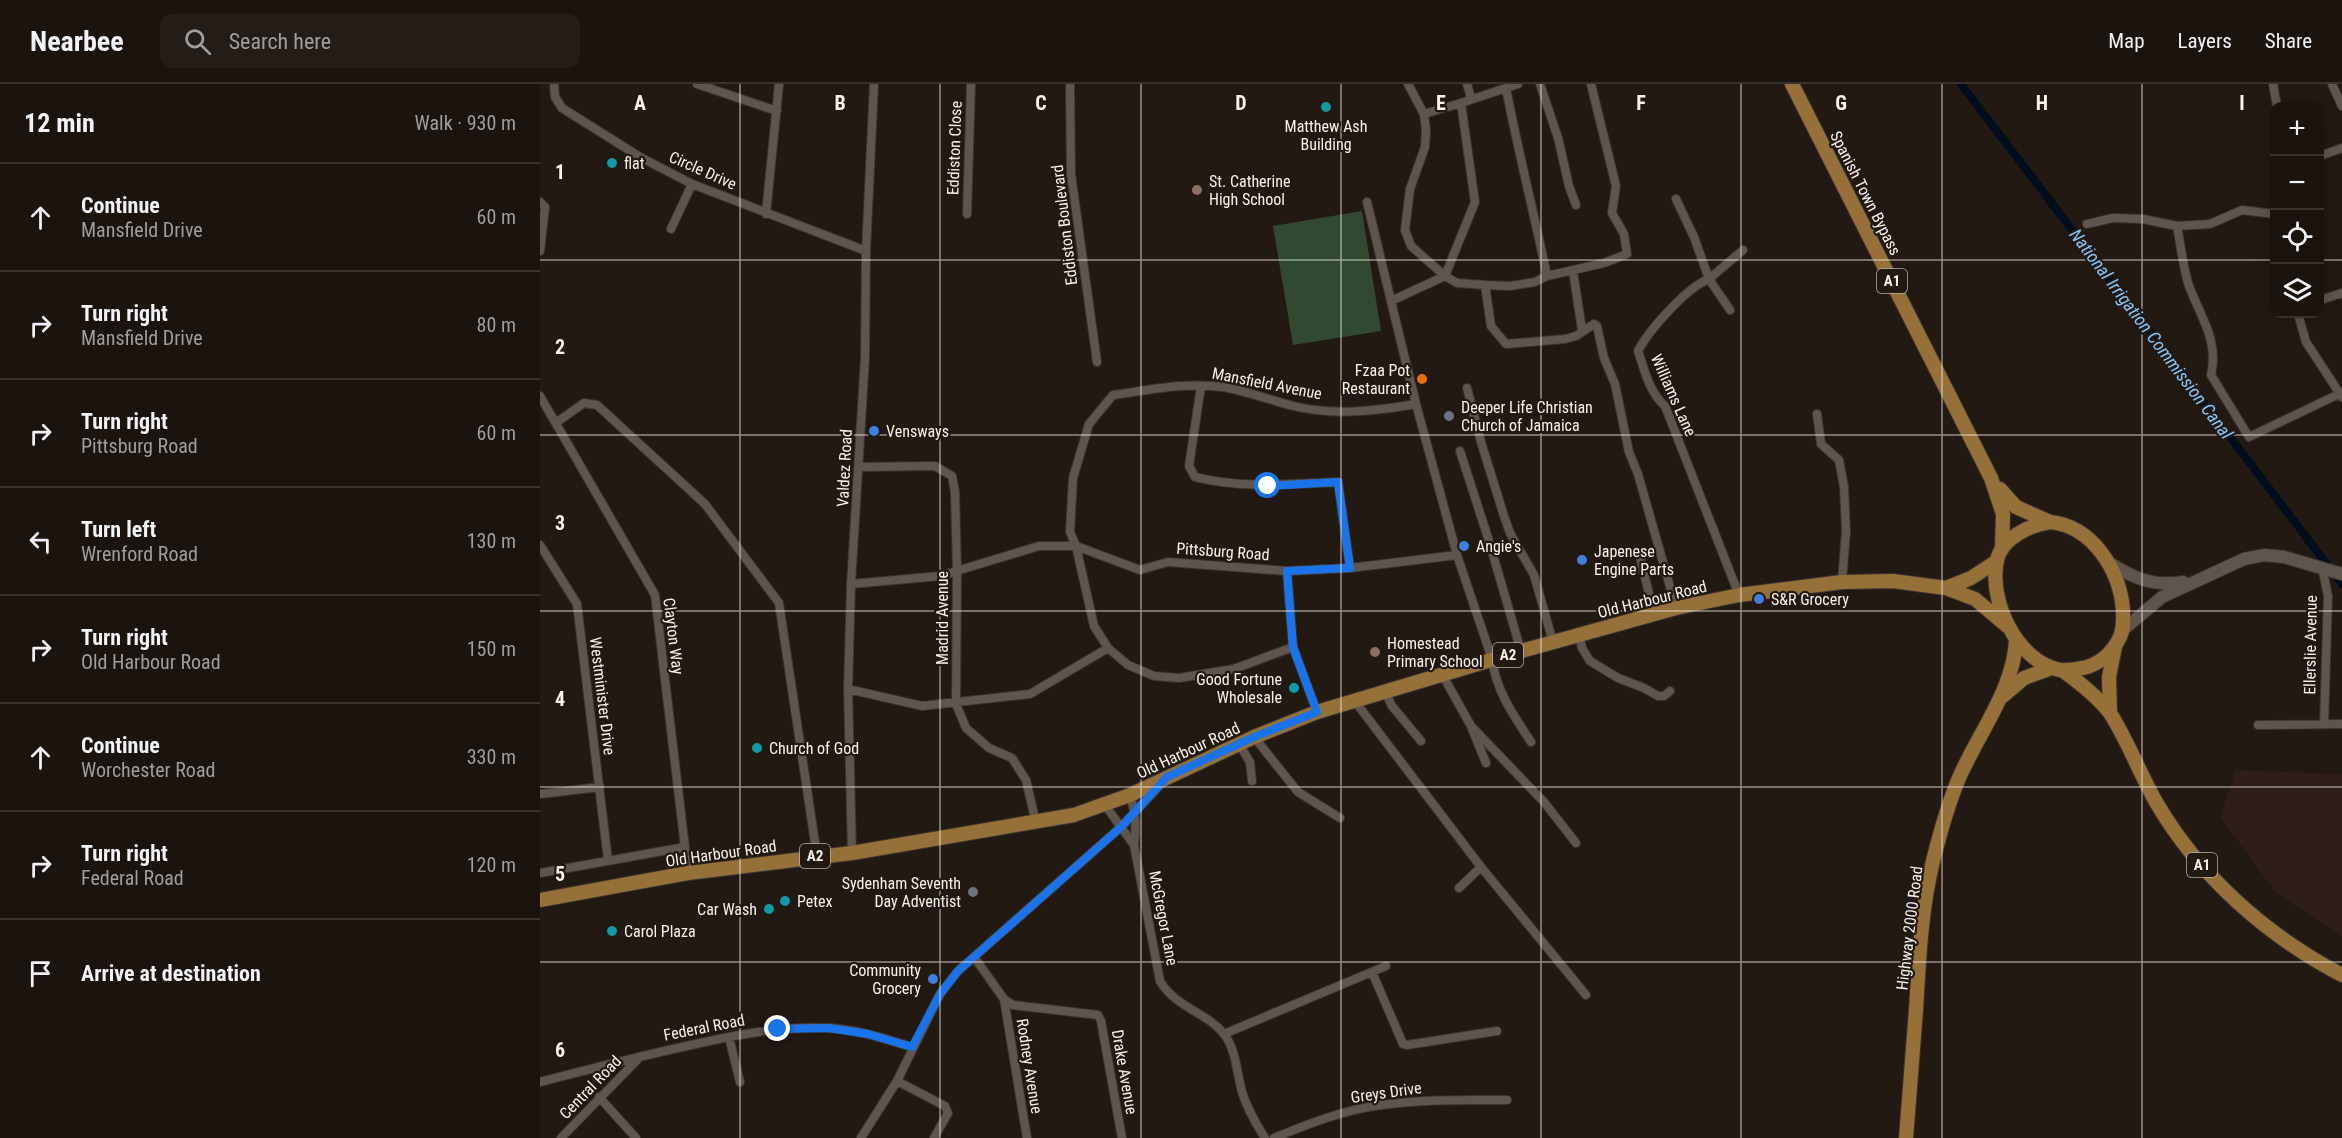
<!DOCTYPE html>
<meta charset="utf-8">
<style>
:root{--surface:#1a130e;--page:#231c17;--text:#f1f3f6;--muted:#9f9e9e;--line:#38322e}
body{margin:0;font-family:"Roboto Condensed",sans-serif;background:var(--page);color:var(--text)}
.controls{position:absolute;right:18px;top:18px;display:grid;overflow:hidden;border-radius:12px;box-shadow:0 3px 15px #0003}
.controls button{width:54px;height:54px;display:grid;place-items:center;padding:0;border:0;border-bottom:2px solid var(--line);background:var(--surface);color:var(--text);font:30px sans-serif}
.stop{position:absolute;width:18px;height:18px;margin:-14px;border:4px solid #1a73e8;border-radius:50%;background:#fff}
.stop.end{background:#1a73e8;border-color:#fff;box-shadow:0 2px 6px #0008}
.list{margin:0;padding:0;list-style:none}
h2{display:flex;justify-content:space-between;align-items:center;height:78px;margin:0;padding:0 24px;font-size:26px}
h2 small{font-size:20px;font-weight:400;color:var(--muted)}
.list li{display:grid;grid-template-columns:39px 1fr auto;gap:18px;align-items:center;box-sizing:border-box;height:108px;padding:0 24px;border-top:2px solid var(--line)}
.list b{display:block;font-size:22px;white-space:nowrap}
.list p{margin:0;font-size:20px;white-space:nowrap;color:var(--muted)}
.list em{font-size:20px;font-style:normal;color:var(--muted)}
.icon{flex:none;width:33px;height:33px;fill:none;stroke:currentColor;stroke-width:2;stroke-linecap:round;stroke-linejoin:round}
.map{position:relative;flex:none;width:1802px;height:1054px;overflow:hidden}
header{display:flex;align-items:center;gap:36px;box-sizing:border-box;height:84px;padding:0 30px;background:var(--surface);border-bottom:2px solid var(--line)}
header strong{font-size:28px}
nav{display:flex;gap:33px;margin-inline-start:auto;font-size:21px}
.search{width:420px;height:54px;background:var(--page);display:flex;align-items:center;gap:15px;box-sizing:border-box;padding:0 21px;border-radius:12px;color:var(--muted);font-size:22px}
main{display:flex}
aside{flex:1;background:var(--surface)}
.map>svg:first-child{display:block}
.industrial{fill:#2f1e18}
.green{fill:#314930}
.lines{fill:none;stroke-linecap:round;stroke-linejoin:round}
.canal{stroke:#000d1d;stroke-width:8}
.street-casing{stroke:#3b3431;stroke-width:10}
.secondary-casing{stroke:#3b3431;stroke-width:14}
.primary-casing{stroke:#3b3431;stroke-width:16}
.street{stroke:#60554d;stroke-width:8}
.secondary{stroke:#60554d;stroke-width:12}
.primary{stroke:#957039;stroke-width:14}
.route{stroke:#1a73e8;stroke-width:8}
.grid{fill:none;stroke:#f8f1ec;stroke-width:1.5;stroke-opacity:0.55}
.culture-dot{fill:#0f9aa8;stroke:#221913;stroke-width:2}
.education-dot{fill:#8d6e63;stroke:#221913;stroke-width:2}
.food-dot{fill:#e8710a;stroke:#221913;stroke-width:2}
.worship-dot{fill:#6b7280;stroke:#221913;stroke-width:2}
.shop-dot{fill:#3f7fe0;stroke:#221913;stroke-width:2}
.labels{text-anchor:middle;stroke-width:4.5;stroke-linejoin:round;paint-order:stroke}
.shield{fill:#221913;stroke:#b8b0ab;stroke-width:1.5}
.shield-label{font-size:15px;font-weight:bold;fill:#f8f1ec}
.poi-label{font-size:16px;fill:#f8f1ec;stroke:#221913;text-anchor:start}
.street-label{font-size:16px;fill:#f8f1ec;stroke:#221913}
.water-label{font-size:18px;font-style:italic;fill:#83c7fd;stroke:#221913}
.grid-label{font-size:20px;text-anchor:middle;font-weight:bold;fill:#f8f1ec;stroke:#221913;stroke-width:4.5;stroke-linejoin:round;paint-order:stroke}
</style>
<header>
<strong>Nearbee</strong>
<div class="search"><svg class="icon" aria-label="search" viewBox="0 0 24 24"><circle cx="10" cy="10" r="6"/><path d="M15 15l6 6"/></svg>Search here</div>
<nav><a>Map</a><a>Layers</a><a>Share</a></nav>
</header>
<main>
<aside>
<h2>12 min<small>Walk · 930 m</small></h2>
<ul class="list">
<li><svg class="icon" aria-label="ahead" viewBox="0 0 24 24"><path d="M12 20V5M6 11l6-6 6 6"/></svg><div><b>Continue</b><p>Mansfield Drive</p></div><em>60 m</em></li>
<li><svg class="icon" aria-label="right" viewBox="0 0 24 24"><path d="M7 20v-9h11M14 6l5 5-5 5"/></svg><div><b>Turn right</b><p>Mansfield Drive</p></div><em>80 m</em></li>
<li><svg class="icon" aria-label="right" viewBox="0 0 24 24"><path d="M7 20v-9h11M14 6l5 5-5 5"/></svg><div><b>Turn right</b><p>Pittsburg Road</p></div><em>60 m</em></li>
<li><svg class="icon" aria-label="left" viewBox="0 0 24 24"><path d="M17 20v-9H6M10 6l-5 5 5 5"/></svg><div><b>Turn left</b><p>Wrenford Road</p></div><em>130 m</em></li>
<li><svg class="icon" aria-label="right" viewBox="0 0 24 24"><path d="M7 20v-9h11M14 6l5 5-5 5"/></svg><div><b>Turn right</b><p>Old Harbour Road</p></div><em>150 m</em></li>
<li><svg class="icon" aria-label="ahead" viewBox="0 0 24 24"><path d="M12 20V5M6 11l6-6 6 6"/></svg><div><b>Continue</b><p>Worchester Road</p></div><em>330 m</em></li>
<li><svg class="icon" aria-label="right" viewBox="0 0 24 24"><path d="M7 20v-9h11M14 6l5 5-5 5"/></svg><div><b>Turn right</b><p>Federal Road</p></div><em>120 m</em></li>
<li><svg class="icon" aria-label="arrive" viewBox="0 0 24 24"><path d="M6 21V4h12l-3 4 3 4H6"/></svg><div><b>Arrive at destination</b></div></li>
</ul>
</aside>
<div class="map">
<svg width="1802" height="1054" viewBox="0 0 1802 1054">
<rect width="100%" height="100%" fill="#221913"/>
<!-- industrial -->
<path class="industrial" d="M1696,686L1802,690V852L1736,809L1680,733Z"/>
<!-- green -->
<path class="green" d="M822,127L841,247L753,261L733,142Z"/>
<g class="lines">
<!-- canal -->
<path class="canal" d="M1421,0L1802,500"/>
<!-- street casing -->
<g class="street-casing">
<path id="street" d="M14,0L15,13L22,24L100,73L152,100L326,167
M157,0L237,27
M530,0L531,90L557,278
M868,0L884,30L886,46L885,63L870,105L865,146L871,162L905,192L917,199L945,201L951,242L966,260L1025,255L1036,252L1054,240L1057,242L1064,274L1075,300L1089,368L1098,390L1136,524
M927,0L931,14
M1000,0L1018,54L1029,102L1036,121
M1733,0L1737,22
M1792,0L1802,22
M966,4C978,67 994,129 1007,192
M884,30L921,19
M1780,72L1802,64
M1136,115L1154,153L1169,195C1147,203 1109,246 1098,267C1105,287 1109,308 1125,322L1199,511
M0,118L5,123L0,167
M827,118L876,320L917,471L952,575C956,607 974,632 991,658
M226,130L239,0
M427,130L431,0
M1547,140L1573,134L1603,135L1637,142L1670,140L1702,126L1734,130
M1637,142C1641,162 1643,184 1649,202C1661,234 1679,256 1671,291L1709,353L1799,310
M131,145L152,100
M1033,187L1042,246
M945,201L970,202L995,198L1007,192L1064,179L1087,170L1084,150L1072,129L1076,102L1051,0
M1780,216L1802,209
M851,217L905,192L935,118L921,19L978,0
M1190,226L1169,195L1203,166
M1758,230L1766,258L1802,313
M661,302L649,382L655,393C703,405 749,400 798,398L810,484
M927,304L941,358L964,432L970,449L994,491L1013,558
M0,312L115,511L148,789
M1277,330L1281,360L1299,376L1304,403L1306,447L1302,498
M17,338L44,319L57,321L165,420L239,519L277,772
M920,367L949,457L981,567
M319,383L395,382L412,392L415,408L417,487L416,620L426,644L449,664L472,674L486,696L496,739
M0,461L37,520L68,776
M1099,469L1114,530
M1782,483L1788,512L1784,640
M747,487L753,563L777,628
M311,500L400,492L499,462H536L600,486L628,478L747,487L810,484L917,471
M1039,551L1042,564L1050,577L1078,594L1104,604L1118,612H1124L1130,607
M753,563L694,585L639,594L614,592L588,581L568,564L554,542L536,462L530,448L533,394L549,340L573,311C609,306 646,298 683,303C707,307 730,316 753,322C794,332 836,327 876,320
M902,590L931,642L946,679
M308,605L382,622L490,610L568,564
M845,607L852,622L881,657
M814,616L941,783L1046,911
M1718,641L1802,640
M931,642L1004,718L1036,759
M714,653L758,708L800,734
M699,660L710,678L712,697
M0,710L60,703
M590,711C595,728 597,742 594,761L620,897C636,924 668,929 684,950C696,965 697,990 702,1008C707,1024 716,1040 725,1054
M565,721L594,761
M312,769L308,605L311,500L325,274L326,167L334,0
M0,789L145,763
M919,804L941,783
M434,873L464,915L473,921L558,931L561,937L582,1054
M832,888L863,960L867,961L957,947
M464,915L487,1054
M684,950L846,882
M189,953L200,998
M357,997L405,1022L408,1029L394,1054
M0,998C50,985 101,972 151,961C196,951 241,942 287,944C316,945 345,955 372,963
M59,1013L96,1054
M21,1054L100,973
M321,1054L357,997L400,910L418,887L581,743L621,700
M734,1054C768,1040 803,1026 841,1021C882,1015 925,1016 967,1016"/>
</g>
<!-- secondary casing -->
<g class="secondary-casing">
<path id="secondary" d="M1568,478C1593,494 1613,503 1643,498
M1584,545L1622,513L1704,475L1724,471L1744,473L1802,490"/>
</g>
<!-- primary casing -->
<g class="primary-casing">
<path id="primary" d="M1252,0L1451,394L1463,430L1462,465
M1460,405L1476,423L1510,438
M1510,438C1553,442 1580,487 1583,526C1583,536 1584,544 1580,553C1573,568 1560,580 1543,584C1536,585 1527,587 1520,586C1477,578 1448,516 1457,476C1462,454 1490,441 1510,438Z
M1406,504L1431,494L1457,477
M1522,586C1540,599 1557,612 1570,629C1588,657 1600,690 1616,718C1659,792 1727,852 1802,891
M1463,612L1484,594L1512,584
M1570,629L1569,593L1575,563
M0,816L148,789L312,769L534,731L590,711L714,653L777,628L981,567L1136,524L1199,511L1302,498L1353,497L1406,504L1435,515L1467,542
M1366,1054C1369,1011 1373,969 1376,926C1379,877 1381,825 1393,777C1400,749 1408,720 1419,694C1438,650 1475,603 1476,555"/>
</g>
<!-- street -->
<use href="#street" class="street"/>
<!-- secondary -->
<use href="#secondary" class="secondary"/>
<!-- primary -->
<use href="#primary" class="primary"/>
</g>
<g class="lines">
<!-- route -->
<path class="route" d="M238,945L288,944L328,950L372,963L400,910L418,887L581,743L627,693L714,653L777,628L753,563L747,487L810,484L798,398L728,402"/>
</g>
<!-- grid -->
<path class="grid" d="M200,0V1054M400,0V1054M601,0V1054M801,0V1054M1001,0V1054M1201,0V1054M1402,0V1054M1602,0V1054M0,176H1734M1780,176H1802M0,351H1802M0,527H1802M0,703H1802M0,878H1802"/>
<!-- markers -->
<g class="culture-dot">
<circle cx="786" cy="23" r="6"/>
<circle cx="72" cy="79" r="6"/>
<circle cx="754" cy="604" r="6"/>
<circle cx="217" cy="664" r="6"/>
<circle cx="245" cy="817" r="6"/>
<circle cx="229" cy="825" r="6"/>
<circle cx="72" cy="847" r="6"/>
</g>
<g class="education-dot">
<circle cx="657" cy="106" r="6"/>
<circle cx="835" cy="568" r="6"/>
</g>
<circle class="food-dot" cx="882" cy="295" r="6"/>
<g class="worship-dot">
<circle cx="909" cy="332" r="6"/>
<circle cx="433" cy="808" r="6"/>
</g>
<g class="shop-dot">
<circle cx="334" cy="347" r="6"/>
<circle cx="924" cy="462" r="6"/>
<circle cx="1042" cy="476" r="6"/>
<circle cx="1219" cy="515" r="6"/>
<circle cx="393" cy="895" r="6"/>
</g>
<g class="labels">
<!-- shield labels -->
<g class="shield">
<rect x="1337" y="185" width="30" height="24" rx="4.5"/>
<rect x="953" y="559" width="30" height="24" rx="4.5"/>
<rect x="260" y="760" width="30" height="24" rx="4.5"/>
<rect x="1647" y="769" width="30" height="24" rx="4.5"/>
</g>
<g class="shield-label">
<text x="1352" y="202">A1</text>
<text x="968" y="576">A2</text>
<text x="275" y="777">A2</text>
<text x="1662" y="786">A1</text>
</g>
<!-- poi labels -->
<g class="poi-label">
<text x="786" y="48" text-anchor="middle">Matthew Ash<tspan x="786" dy="18">Building</tspan></text>
<text x="84" y="85">flat</text>
<text x="669" y="103">St. Catherine<tspan x="669" dy="18">High School</tspan></text>
<text x="870" y="292" text-anchor="end">Fzaa Pot<tspan x="870" dy="18">Restaurant</tspan></text>
<text x="921" y="329">Deeper Life Christian<tspan x="921" dy="18">Church of Jamaica</tspan></text>
<text x="346" y="353">Vensways</text>
<text x="936" y="468">Angie's</text>
<text x="1054" y="473">Japenese<tspan x="1054" dy="18">Engine Parts</tspan></text>
<text x="1231" y="521">S&amp;R Grocery</text>
<text x="847" y="565">Homestead<tspan x="847" dy="18">Primary School</tspan></text>
<text x="742" y="601" text-anchor="end">Good Fortune<tspan x="742" dy="18">Wholesale</tspan></text>
<text x="229" y="670">Church of God</text>
<text x="421" y="805" text-anchor="end">Sydenham Seventh<tspan x="421" dy="18">Day Adventist</tspan></text>
<text x="257" y="823">Petex</text>
<text x="217" y="831" text-anchor="end">Car Wash</text>
<text x="84" y="853">Carol Plaza</text>
<text x="381" y="892" text-anchor="end">Community<tspan x="381" dy="18">Grocery</tspan></text>
</g>
<!-- street labels -->
<g class="street-label">
<text transform="translate(414 64) rotate(-88)" y="6">Eddiston Close</text>
<text transform="translate(163 86) rotate(24)" y="6">Circle Drive</text>
<text transform="translate(1326 109) rotate(63)" y="6">Spanish Town Bypass</text>
<text transform="translate(524 141) rotate(-97)" y="6">Eddiston Boulevard</text>
<text transform="translate(727 299) rotate(11)" y="6">Mansfield Avenue</text>
<text transform="translate(1134 311) rotate(66)" y="6">Williams Lane</text>
<text transform="translate(304 384) rotate(-87)" y="6">Valdez Road</text>
<text transform="translate(683 467) rotate(4)" y="6">Pittsburg Road</text>
<text transform="translate(1112 515) rotate(-14)" y="6">Old Harbour Road</text>
<text transform="translate(402 534) rotate(-90)" y="6">Madrid Avenue</text>
<text transform="translate(134 552) rotate(83)" y="6">Clayton Way</text>
<text transform="translate(1770 561) rotate(-89)" y="6">Ellerslie Avenue</text>
<text transform="translate(63 612) rotate(83)" y="6">Westminister Drive</text>
<text transform="translate(648 666) rotate(-25)" y="6">Old Harbour Road</text>
<text transform="translate(181 769) rotate(-8)" y="6">Old Harbour Road</text>
<text transform="translate(624 834) rotate(79)" y="6">McGregor Lane</text>
<text transform="translate(1369 844) rotate(-83)" y="6">Highway 2000 Road</text>
<text transform="translate(164 943) rotate(-11)" y="6">Federal Road</text>
<text transform="translate(490 982) rotate(81)" y="6">Rodney Avenue</text>
<text transform="translate(585 988) rotate(80)" y="6">Drake Avenue</text>
<text transform="translate(50 1003) rotate(-46)" y="6">Central Road</text>
<text transform="translate(846 1008) rotate(-8)" y="6">Greys Drive</text>
</g>
<!-- water labels -->
<g class="water-label">
<text transform="translate(1611 250) rotate(53)" y="6">National Irrigation Commission Canal</text>
</g>
</g>
<g class="grid-label">
<text x="100" y="26">A</text>
<text x="300" y="26">B</text>
<text x="501" y="26">C</text>
<text x="701" y="26">D</text>
<text x="901" y="26">E</text>
<text x="1101" y="26">F</text>
<text x="1301" y="26">G</text>
<text x="1502" y="26">H</text>
<text x="1702" y="26">I</text>
<text x="20" y="95">1</text>
<text x="20" y="270">2</text>
<text x="20" y="446">3</text>
<text x="20" y="622">4</text>
<text x="20" y="797">5</text>
<text x="20" y="973">6</text>
</g>
</svg>
<div class="controls">
<button>+</button>
<button>−</button>
<button><svg class="icon" aria-label="locate" viewBox="0 0 24 24"><circle cx="12" cy="12" r="6"/><path d="M12 2v4M12 18v4M2 12h4M18 12h4"/></svg></button>
<button><svg class="icon" aria-label="layers" viewBox="0 0 24 24"><path d="M12 4l9 5-9 5-9-5zM3 14l9 5 9-5"/></svg></button>
</div>
<div class="stop" style="left:728px;top:402px"></div>
<div class="stop end" style="left:238px;top:945px"></div>
</div>
</main>
